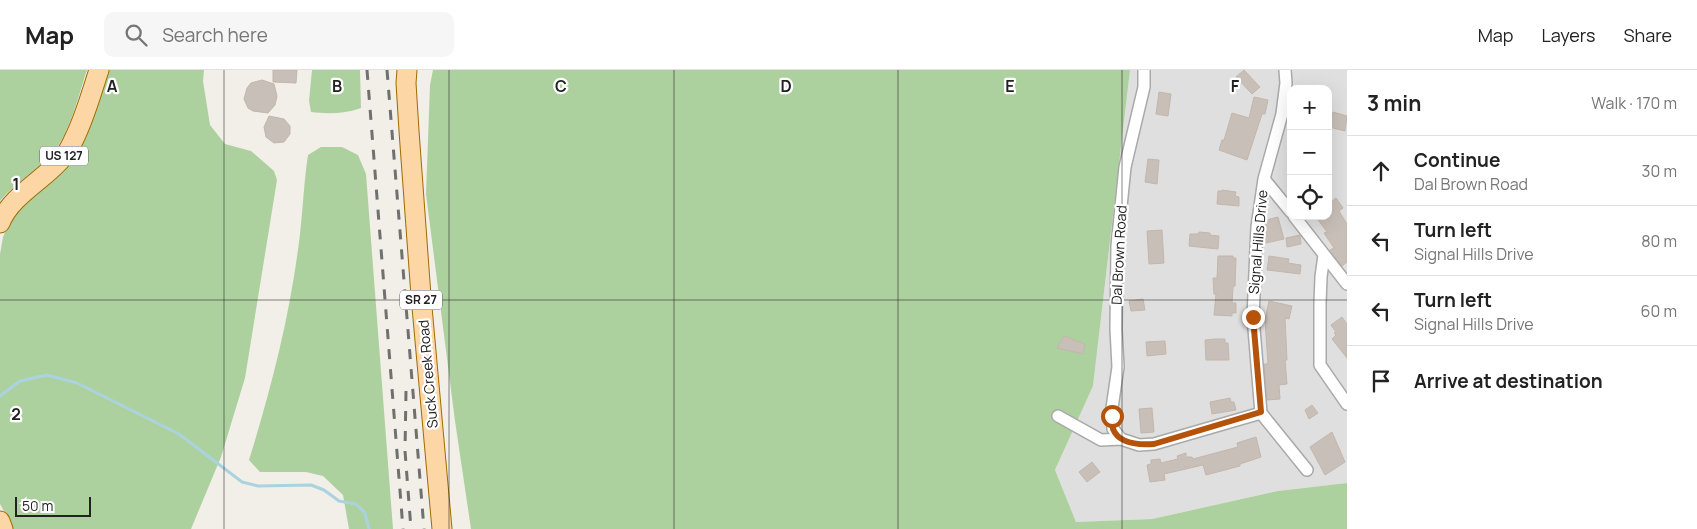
<!DOCTYPE html>
<meta charset="utf-8">
<style>
:root{--surface:#fff;--page:#f6f6f6;--text:#222;--muted:#767676;--line:#e0e0e0}
body{margin:0;font-family:Manrope,sans-serif;background:var(--page);color:var(--text)}
.controls{position:absolute;right:15px;top:15px;display:grid;overflow:hidden;border-radius:10px;box-shadow:0 5px 20px #0002}
.controls button{width:45px;height:45px;display:grid;place-items:center;padding:0;border:0;border-bottom:1px solid var(--line);background:var(--surface);color:var(--text);font:25px sans-serif}
.scale{position:absolute;left:15px;bottom:12px;width:76px;box-sizing:border-box;padding-left:5px;border:2px solid #222;border-top:0;font-size:14px;line-height:18px;white-space:nowrap;color:#222;-webkit-text-stroke:4px #fff;paint-order:stroke}
.stop{position:absolute;width:15px;height:15px;margin:-11px;border:4px solid #b45309;border-radius:50%;background:#fff}
.stop.end{background:#b45309;border-color:#fff;box-shadow:0 1px 5px #0008}
.list{margin:0;padding:0;list-style:none}
h2{display:flex;justify-content:space-between;align-items:center;height:65px;margin:0;padding:0 20px;font-size:21px}
h2 small{font-size:16px;font-weight:400;color:var(--muted)}
.list li{display:grid;grid-template-columns:32px 1fr auto;gap:15px;align-items:center;box-sizing:border-box;height:70px;padding:0 20px;border-top:1px solid var(--line)}
.list b{display:block;font-size:19px;white-space:nowrap}
.list p{margin:0;font-size:16px;white-space:nowrap;color:var(--muted)}
.list em{font-size:16px;font-style:normal;color:var(--muted)}
.icon{flex:none;width:28px;height:28px;fill:none;stroke:currentColor;stroke-width:2;stroke-linecap:round;stroke-linejoin:round}
.map{position:relative;flex:none;width:1347px;height:459px;overflow:hidden}
header{display:flex;align-items:center;gap:30px;box-sizing:border-box;height:70px;padding:0 25px;background:var(--surface);border-bottom:1px solid var(--line)}
header strong{font-size:24px}
nav{display:flex;gap:28px;margin-inline-start:auto;font-size:18px}
.search{width:350px;height:45px;background:var(--page);display:flex;align-items:center;gap:12px;box-sizing:border-box;padding:0 18px;border-radius:10px;color:var(--muted);font-size:19px}
main{display:flex}
aside{flex:1;background:var(--surface)}
.map>svg:first-child{display:block}
.residential{fill:#e0dfdf;fill-rule:evenodd}
.forest{fill:#add19e}
.lines{fill:none;stroke-linecap:round;stroke-linejoin:round}
.stream{stroke:#aad3df;stroke-width:3}
.building{fill:#c7bfb8;stroke:#c4b6ab}
.minor-casing{stroke:#a9a9a9;stroke-width:14}
.primary-casing{stroke:#a06b00;stroke-width:21}
.minor{stroke:#fff;stroke-width:11}
.primary{stroke:#fcd6a4;stroke-width:19}
.rail{stroke:#707070;stroke-width:3;stroke-dasharray:10 10;stroke-linecap:butt}
.route{stroke:#b45309;stroke-width:6}
.grid{fill:none;stroke:#222;stroke-width:1;stroke-opacity:0.55}
.labels{text-anchor:middle;stroke-width:4.5;stroke-linejoin:round;paint-order:stroke}
.shield{fill:#fff;stroke:#646464;stroke-width:1}
.shield-label{font-size:12px;font-weight:bold;fill:#222}
.street-label{font-size:14px;fill:#222;stroke:#fff}
.grid-label{font-size:16px;text-anchor:middle;font-weight:bold;fill:#222;stroke:#fff;stroke-width:4.5;stroke-linejoin:round;paint-order:stroke}
</style>
<header>
<strong>Map</strong>
<div class="search"><svg class="icon" aria-label="search" viewBox="0 0 24 24"><circle cx="10" cy="10" r="6"/><path d="M15 15l6 6"/></svg>Search here</div>
<nav><a>Map</a><a>Layers</a><a>Share</a></nav>
</header>
<main>
<div class="map">
<svg width="1347" height="459" viewBox="0 0 1347 459">
<rect width="100%" height="100%" fill="#f2efe9"/>
<!-- residential -->
<path class="residential" d="M1130,0H1347V413L1278,421L1152,449L1076,452L1055,400L1093,316ZM1291,19H1328V146H1291Z"/>
<!-- forest -->
<path class="forest" d="M0,0H87C79,24 71,58 56,79C41,99 16,111 0,131Z
M107,0H204L203,11L210,55L225,74L251,81L274,101L277,110L245,308L221,387L191,459H11V454L0,434V184L3,167L10,150L22,135L48,114Z
M312,0H360L361,38C345,44 327,44 311,42L309,31Z
M433,0H1130L1093,316L1055,400L1076,452L1152,449L1278,421L1347,413V459H471L455,351L426,124L430,15Z
M321,77H342L358,85L366,104L393,459H349L343,425L323,406L306,402H260L249,390C272,316 291,241 300,164C303,138 304,111 308,85Z"/>
<g class="lines">
<!-- stream -->
<path class="stream" d="M0,326L20,311L47,305L77,313L179,364L242,412L258,416L311,415L324,420L339,431L356,434L365,443L369,459"/>
</g>
<!-- building -->
<path class="building" d="M273,0H297L296,13L273,12Z
M1244,0L1260,17L1252,24L1236,7Z
M262,10L274,14L277,26L275,35L268,43L253,41L248,38L244,29L247,18L251,13Z
M1159,22L1171,24L1168,46L1156,44Z
M1254,27L1268,30L1265,44H1262L1247,90L1219,80L1222,70H1224L1232,43L1249,48Z
M1333,42L1347,46L1345,61L1329,57Z
M269,46L284,49L290,56V64L284,72L274,73L266,67L264,57Z
M1148,89L1159,90L1157,114L1145,112Z
M1222,120L1236,122L1235,126L1239,127V136L1217,134L1218,121H1222Z
M1336,128L1343,138L1339,141L1347,154V192L1342,196L1330,180L1334,178L1324,163L1327,162L1315,146H1328V134Z
M1278,147L1284,169L1266,173L1264,164L1266,150Z
M1162,160L1164,193L1149,194L1147,161Z
M1199,162L1210,163V165L1219,166L1218,179L1189,176L1190,164H1198Z
M1300,165L1301,174L1287,177L1286,168Z
M1218,186H1233V188H1236L1235,216L1233,217L1232,233H1236V243H1232V246L1214,245L1216,224H1214L1213,208H1217Z
M1269,186L1289,189L1288,193L1301,195L1300,204L1267,200Z
M1143,229L1145,240L1131,241L1129,231Z
M1269,231L1292,236L1289,249L1285,248L1287,290H1285L1287,314L1279,315L1280,329L1267,330L1264,294H1268L1265,250Z
M1342,247L1347,254V288L1332,269L1336,265L1334,263L1336,262L1331,255Z
M1064,266L1085,274L1083,284L1057,278Z
M1215,269H1225V273H1228L1229,290H1206L1205,270Z
M1165,271L1166,284L1147,286L1146,272Z
M1230,328L1231,332H1234L1236,340L1212,344L1210,332Z
M1312,335L1318,343L1309,349L1305,340Z
M1152,338L1154,362L1141,363L1139,339Z
M1332,362L1345,392L1325,405L1310,377Z
M1256,367L1261,387L1240,394V396L1206,405L1203,395L1164,404L1165,410L1150,412L1147,395L1151,394V390L1160,389L1161,393L1178,389L1177,386L1186,383V387H1192L1193,389L1238,377L1237,373Z
M1092,392L1100,402L1087,412L1079,402Z"/>
<g class="lines">
<!-- minor casing -->
<g class="minor-casing">
<path id="minor" d="M1264,109L1291,142
M1294,146L1347,214
M1324,185L1321,207L1320,233V295L1347,334
M1261,343L1253,247L1257,157L1264,109L1282,44L1286,13L1285,0
M1261,343L1307,400
M1058,346L1101,370L1121,369L1139,375L1154,374L1261,343
M1121,369L1113,359L1112,338L1118,297L1116,259L1117,176L1125,97L1144,17V0"/>
</g>
<!-- primary casing -->
<g class="primary-casing">
<path id="primary" d="M407,0L406,13L409,61L421,226L442,459
M0,153C12,124 45,110 64,86C68,82 71,75 74,69C85,47 91,24 99,0
M0,451L3,459"/>
</g>
<!-- minor -->
<use href="#minor" class="minor"/>
<!-- primary -->
<use href="#primary" class="primary"/>
<!-- rail -->
<path class="rail" d="M367,0L403,459
M387,0L424,459
M406,321L405,381L411,459"/>
</g>
<g class="lines">
<!-- route -->
<path class="route" d="M1112,346C1113,349 1112,355 1113,359C1119,374 1140,375 1154,374L1261,342L1253,247"/>
</g>
<!-- grid -->
<path class="grid" d="M224,0V459M449,0V459M674,0V459M898,0V459M1122,0V459M0,230H1347"/>
<g class="labels">
<!-- shield labels -->
<g class="shield">
<rect x="40" y="76.5" width="48" height="19" rx="4"/>
<rect x="400" y="220.5" width="42" height="19" rx="4"/>
</g>
<g class="shield-label">
<text x="64" y="90">US 127</text>
<text x="421" y="234">SR 27</text>
</g>
<!-- street labels -->
<g class="street-label">
<text transform="translate(1258 172) rotate(-85)" y="5">Signal Hills Drive</text>
<text transform="translate(1119 185) rotate(-87)" y="5">Dal Brown Road</text>
<text transform="translate(428 304) rotate(-95)" y="5">Suck Creek Road</text>
</g>
</g>
<g class="grid-label">
<text x="112" y="22">A</text>
<text x="337" y="22">B</text>
<text x="561" y="22">C</text>
<text x="786" y="22">D</text>
<text x="1010" y="22">E</text>
<text x="1235" y="22">F</text>
<text x="16" y="120">1</text>
<text x="16" y="350">2</text>
</g>
</svg>
<div class="controls">
<button>+</button>
<button>−</button>
<button><svg class="icon" aria-label="locate" viewBox="0 0 24 24"><circle cx="12" cy="12" r="6"/><path d="M12 2v4M12 18v4M2 12h4M18 12h4"/></svg></button>
</div>
<div class="scale">50 m</div>
<div class="stop" style="left:1112px;top:346px"></div>
<div class="stop end" style="left:1253px;top:247px"></div>
</div>
<aside>
<h2>3 min<small>Walk · 170 m</small></h2>
<ul class="list">
<li><svg class="icon" aria-label="ahead" viewBox="0 0 24 24"><path d="M12 20V5M6 11l6-6 6 6"/></svg><div><b>Continue</b><p>Dal Brown Road</p></div><em>30 m</em></li>
<li><svg class="icon" aria-label="left" viewBox="0 0 24 24"><path d="M17 20v-9H6M10 6l-5 5 5 5"/></svg><div><b>Turn left</b><p>Signal Hills Drive</p></div><em>80 m</em></li>
<li><svg class="icon" aria-label="left" viewBox="0 0 24 24"><path d="M17 20v-9H6M10 6l-5 5 5 5"/></svg><div><b>Turn left</b><p>Signal Hills Drive</p></div><em>60 m</em></li>
<li><svg class="icon" aria-label="arrive" viewBox="0 0 24 24"><path d="M6 21V4h12l-3 4 3 4H6"/></svg><div><b>Arrive at destination</b></div></li>
</ul>
</aside>
</main>
